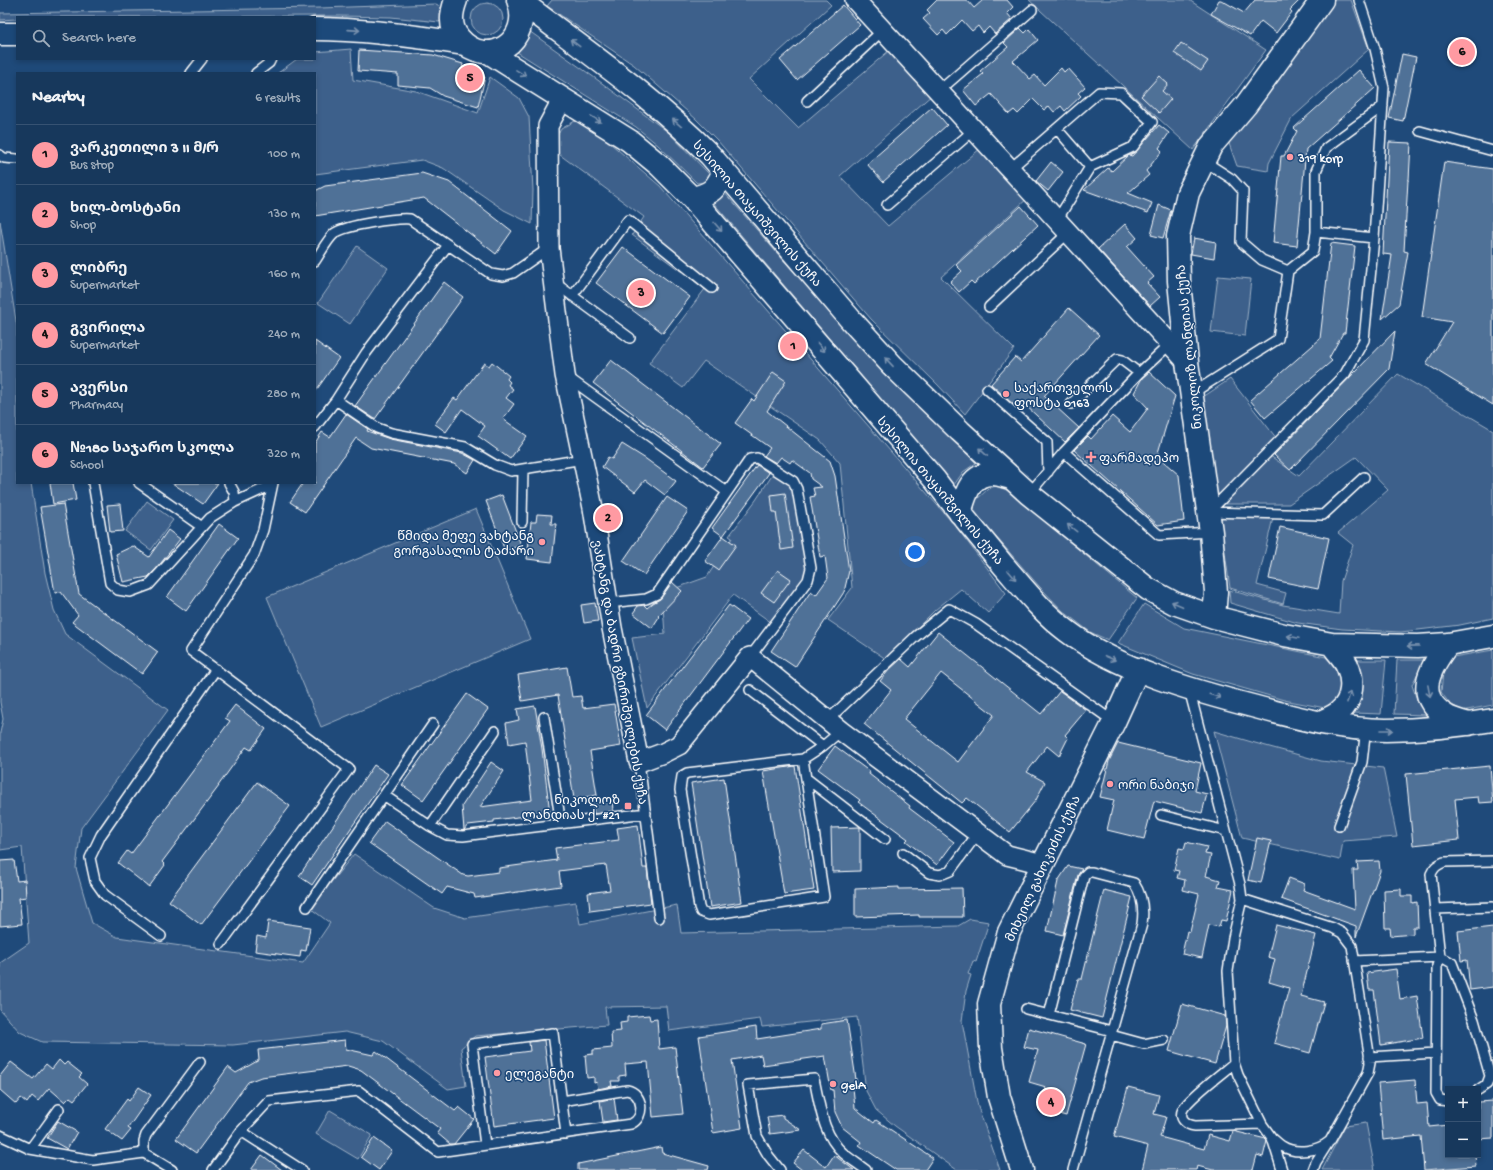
<!DOCTYPE html>
<meta charset="utf-8">
<style>
:root{--surface:#17385c;--page:#203f62;--text:#f1f3f6;--muted:#9eacbb;--line:#365272;--accent:#ff9aa2}
body{margin:0;font-family:"Gochi Hand","Noto Sans Georgian",sans-serif;background:var(--page);color:var(--text)}
.controls{position:absolute;right:12px;bottom:12px;display:grid;overflow:hidden;border-radius:0px;box-shadow:0 2px 6px #0003}
.controls button{width:36px;height:36px;display:grid;place-items:center;padding:0;border:0;border-bottom:1px solid var(--line);background:var(--surface);color:var(--text);font:20px sans-serif}
.you{position:absolute;left:915px;top:552px;width:14px;height:14px;margin:-10px;border:3px solid #fff;border-radius:50%;background:#1a73e8;box-shadow:0 0 0 6px #1a73e833}
.badge{display:grid;place-items:center;width:26px;height:26px;border-radius:50%;background:var(--accent);color:#111;font-size:13px;font-weight:700}
.pin{position:absolute;translate:-50% -50%;border:2px solid #fff;box-shadow:0 1px 4px #0006}
.list{margin:0;padding:0;list-style:none}
h2{display:flex;justify-content:space-between;align-items:center;height:52px;margin:0;padding:0 16px;font-size:17px}
h2 small{font-size:13px;font-weight:400;color:var(--muted)}
.list li{display:grid;grid-template-columns:26px 1fr auto;gap:12px;align-items:center;box-sizing:border-box;height:60px;padding:0 16px;border-top:1px solid var(--line)}
.list b{display:block;font-size:15px;white-space:nowrap}
.list p{margin:0;font-size:13px;white-space:nowrap;color:var(--muted)}
.list em{font-size:13px;font-style:normal;color:var(--muted)}
.icon{flex:none;width:22px;height:22px;fill:none;stroke:currentColor;stroke-width:2;stroke-linecap:round;stroke-linejoin:round}
.map{position:relative;flex:none;width:1493px;height:1170px;overflow:hidden}
.search{position:absolute;background:var(--surface);box-shadow:0 2px 6px #0003;left:16px;top:16px;width:300px;height:44px;display:flex;align-items:center;gap:10px;box-sizing:border-box;padding:0 14px;border-radius:0px;color:var(--muted);font-size:15px}
.panel{position:absolute;background:var(--surface);box-shadow:0 2px 6px #0003;left:16px;top:72px;width:300px;height:412px;border-radius:0px}
.map>svg:first-child{display:block}
.green{fill:#3c618b;stroke:#9eb0c5}
.building{fill:#507197;stroke:#fff;fill-rule:evenodd}
.lines{fill:none;stroke-linecap:round;stroke-linejoin:round}
.lane-casing{stroke:#fff;stroke-width:12}
.street-casing{stroke:#fff;stroke-width:22}
.secondary-casing{stroke:#fff;stroke-width:25}
.lane{stroke:#1f4a7a;stroke-width:9}
.street{stroke:#1f4a7a;stroke-width:19}
.secondary{stroke:#1f4a7a;stroke-width:22}
.oneway{stroke:#7992af}
.poi-dot{fill:#ff9aa2;stroke:#1f4a7a;stroke-width:1.5}
.labels{text-anchor:middle;stroke-width:3;stroke-linejoin:round;paint-order:stroke}
.poi-label{font-size:13px;fill:#fff;stroke:#1f4a7a;text-anchor:start}
.street-label{font-size:13px;fill:#fff;stroke:#1f4a7a}
</style>
<div class="map">
<svg width="1493" height="1170" viewBox="0 0 1493 1170">
<rect width="100%" height="100%" fill="#1f4a7a"/>
<filter id="ink" filterUnits="userSpaceOnUse"><feTurbulence type="fractalNoise" baseFrequency=".025" numOctaves="2"/><feDisplacementMap in="SourceGraphic" scale="8" xChannelSelector="R" yChannelSelector="G"/><feConvolveMatrix kernelMatrix="1 2 1 2 8 2 1 2 1" color-interpolation-filters="sRGB"/></filter>
<g filter="url(#ink)">
<!-- green -->
<path class="green" d="M552,0H826L831,5L749,79L798,128L891,49L933,94L840,176L888,226L981,148L1029,197L941,277L1014,349L965,414L938,385L871,319L717,140L696,119L634,65L547,6Z
M1029,0H1189L1266,50L1193,150Z
M1332,0H1351L1369,49L1292,118L1269,163L1268,171L1237,166L1227,138Z
M471 19a16 16 0 1 1 32 0a16 16 0 1 1-32 0Z
M436,4C443,7 442,13 442,20L439,22L391,17L338,16L17,17V19L0,20V13L320,8Z
M529,31L595,78L668,132L711,176L707,182L697,183L658,145L636,127L517,52L524,42Z
M351,49L353,80L416,91L478,113L490,77L519,98L529,117L533,190L532,224L504,210L443,168L422,160L315,174V73H278L297,59H315V52Z
M575,121L589,125L660,186L957,528L1006,593L988,613L961,589L935,610L886,659L828,620L852,588L840,463L820,440L704,361L683,388L649,363L705,289L632,235L644,217L556,152H549L561,129Z
M723,191L777,253L895,383L976,463L963,472L954,485L712,201Z
M0,221L17,327V483H31L45,573L54,610L65,634L168,710L81,828L76,868L92,923L117,937L303,963L330,923L310,908L354,854L434,908L465,918L576,902L580,924L677,905L681,933L958,926L970,919L989,922L976,962L973,961L968,974L971,975L966,991L962,1021L978,1107L1000,1170H957L895,1126L876,1110L866,1091L857,1017L762,1027L760,1019L669,1031L666,1006L605,1007L607,1025L475,1036L461,1048L466,1086L448,1089L383,1041L345,1032L233,1045L42,1042L20,1032L0,1010V963L29,943L22,847L0,850V733L3,719L0,702Z
M357,246L388,268L350,324L318,303Z
M1218,276L1251,279L1245,336L1211,332Z
M1398,374L1493,430V618L1460,625L1401,632L1342,629L1298,623L1230,603L1229,590L1283,605L1339,614L1341,581L1353,545L1338,533L1388,490L1356,457L1289,504H1216L1203,397L1230,379L1281,444L1269,455L1299,476Z
M775,471L793,486L807,573L772,623L733,595L647,708L632,638L665,634L662,593L707,577L732,538L729,536L756,500Z
M995,486L1007,490L1137,598L1108,640L1090,632L1063,611L1039,586L974,512L975,501L988,489Z
M147,501L173,520L151,550L125,531Z
M476,509L530,639L321,727L267,597Z
M1220,517L1273,518L1257,585L1286,593L1283,604L1230,588Z
M1144,604L1184,628L1326,657C1336,669 1345,680 1337,697C1335,701 1329,705 1325,708L1284,700L1193,674L1118,643Z
M1493,650V705L1462,711L1449,703L1441,692L1443,672L1453,657Z
M1356,660H1386L1381,714L1354,713L1362,700L1363,675Z
M1397,660H1424L1412,685L1418,703L1429,715L1394,714Z
M1214,731L1255,743L1321,761L1383,768L1397,837L1343,841L1340,860L1242,838Z
M330,1110L372,1135L358,1159L316,1134Z
M1366,1123L1375,1170H1322L1345,1126Z"/>
<!-- building -->
<path class="building" d="M937,0H967L974,8L983,0H1007L1013,7L1007,13L1012,19L995,34L989,27L983,33L978,26L972,31L962,20L947,35L943,30L938,35L923,19L930,13L927,10Z
M1219,0H1221L1244,13L1255,0H1300L1290,10L1292,12L1276,33L1261,21L1250,36L1211,14Z
M843,5L860,25L797,80L780,60Z
M1020,28L1025,33L1029,29L1038,40L1013,61L1030,79L1035,75L1044,85L1061,68L1064,72L1068,68L1085,87L1078,93L1081,96L1065,111L1061,106L1054,112L1049,106L1044,110L1033,99L1018,114L1014,110L1009,114L991,94L976,106L963,90L983,74L980,71L1008,47L1004,43Z
M1181,43L1208,61L1201,71L1174,53Z
M359,50L433,55L463,64L462,71L485,77L478,107L443,96L430,88L398,85V74L358,71Z
M1402,54L1416,57L1403,121L1389,118Z
M1359,70L1375,88L1306,149L1297,246L1273,243L1281,156H1284L1297,131L1294,128Z
M1159,76L1168,84L1162,91L1171,99L1159,113L1141,96Z
M932,107L947,125L883,182L867,164Z
M1159,125L1169,133L1159,148L1162,151L1146,171L1149,175L1128,193L1152,203L1148,213L1084,190L1108,168L1112,171L1129,155L1132,156Z
M1389,142L1411,143L1409,180H1408L1404,251L1408,252L1399,304L1382,319L1392,255L1383,254Z
M1051,162L1063,172L1048,191L1036,181Z
M1444,162L1493,169V405L1426,364L1452,322L1422,317Z
M422,173L449,182L512,231L496,254L424,198L315,216V191L325,186Z
M1159,205L1171,210L1163,238L1151,235Z
M1021,206L1038,225L974,284L971,281L959,292L950,282L962,271L956,265Z
M1125,224L1137,238L1127,247L1154,277L1147,283L1160,297L1150,306L1098,249Z
M1194,238L1216,242L1214,258L1191,254Z
M1331,243L1355,246L1345,333H1343L1329,358L1332,361L1265,418L1250,400L1320,339Z
M623,247L690,297L663,333L596,283Z
M444,282L463,297L375,419L355,406Z
M1069,308L1099,335L1044,396L1079,428L1065,442L1023,403L1018,409L991,384L1015,357L1021,362Z
M1395,331L1389,369L1290,470L1274,455Z
M315,341L339,358L315,392Z
M611,360L721,444L703,467L593,383Z
M492,362L509,376L507,379L510,382L508,385L513,389L506,398L514,404L503,419L527,436L510,459L478,436L485,426L462,409L446,432L435,424L454,398L457,400L484,363L489,366Z
M773,372L786,381L767,411L830,461L835,476L849,571L844,592L795,667L771,651L811,591L816,595L828,578L825,556L820,557L810,497L815,496L813,488L822,487L811,479L810,473L792,460L790,463L781,457L776,463L764,456L770,448L735,423L752,399L754,401Z
M1149,372L1175,396L1157,456L1179,475L1184,521L1158,525L1074,450L1088,436L1091,439L1112,416L1130,432L1148,408L1134,393L1142,378Z
M346,414L368,429L367,431L390,439L462,453L475,460L467,473L454,464L371,448L356,438L305,512L290,502L303,483H315V443L322,432L330,437Z
M622,444L646,459L676,481L665,495L645,480L635,492L602,467L608,457L612,459Z
M757,465L769,473L723,536L712,528Z
M50,483H73L76,500L53,504Z
M172,483H218L203,504Z
M785,493L793,548L781,550L776,512H773L771,495Z
M502,495L521,545L505,551L486,501Z
M667,497L688,511L644,575L623,561Z
M63,504L79,594L158,652L142,674L72,622L78,615L61,592L55,593L40,507Z
M120,504L123,531L110,532L107,505Z
M537,514L552,515L551,524H556L552,562L527,559L531,522H536Z
M219,524L238,538L186,611L167,597Z
M1280,527L1329,538L1318,589L1269,579Z
M168,530L180,539L157,568L148,577L123,582L116,554L133,546L149,557Z
M723,536L736,545L718,570L705,561Z
M778,570L791,579L774,602L761,593Z
M672,582L682,591L658,616L659,617L652,628L633,613L638,606L644,605L647,608L653,603L660,599Z
M595,603L598,621L584,623L581,605Z
M729,605L748,619L665,730L646,715Z
M938,632L1041,714L1060,691L1086,710L1065,735L1068,738L1059,756L1047,746L1027,772L1045,782L1036,800L1010,832L967,798L962,803L864,724L891,690L880,681L889,670L901,659L910,667ZM941,673L994,715L958,762L904,719Z
M567,667L572,697L581,696L583,708L614,704L621,746L590,751L597,795L574,799L558,695L522,701L518,675Z
M467,694L488,709L423,800L402,785Z
M235,705L266,729L251,750L246,747L218,786H219L162,862L165,865L149,887L118,863L127,851L131,854L230,721L225,718Z
M535,706L542,749L550,813L494,820V822L468,825L464,830L462,806L491,762L504,771L480,807L532,800L525,741L509,744L506,723L519,720L517,709Z
M1118,743L1201,763L1195,791L1207,794L1202,813L1154,801L1144,839L1107,830L1114,800L1100,797L1109,761Z
M835,746L870,772L869,774L910,806L909,808L954,842L937,865L906,841L908,839L858,802L860,800L818,769Z
M374,765L388,774L312,885L299,876Z
M795,766L814,890L784,894L763,771Z
M1490,766L1493,802L1479,803L1478,797L1455,799L1459,840L1413,845L1406,774Z
M724,778L742,902L710,907L691,783Z
M257,782L290,806L201,925L169,901Z
M612,799L613,811L594,814L592,802Z
M385,821L463,875L468,876L499,872V868L557,860L555,848L619,840L617,828L638,825L643,868H647L651,903L590,911L588,893L610,890L606,865L559,871L561,886L475,898L474,894L447,887L442,894L369,843Z
M860,827V871L832,872L831,828Z
M1257,838L1271,841L1261,883L1248,880Z
M1186,842L1207,847L1205,854L1211,855L1206,876L1220,880L1218,887L1233,890L1226,921L1221,920L1219,927L1209,925L1202,958L1182,954L1187,931L1190,932L1199,894L1183,890L1185,880L1177,878L1179,871L1174,870L1179,848L1184,849Z
M14,860L17,881L25,880L26,897L19,898L22,924L0,926V861Z
M1379,861L1380,871L1356,937V926L1281,899L1289,878L1305,884L1303,890L1355,909L1353,870H1358L1357,862Z
M1068,866L1082,869L1078,875L1063,935L1047,931L1058,881Z
M899,887V889L962,888L963,917H919V915L855,917V889Z
M1401,889V896H1412V903L1417,902L1418,927H1413V934L1391,936L1390,928H1385L1384,890Z
M1104,890L1132,897L1102,1018L1070,1010L1078,979H1082Z
M268,921L310,927L306,951L301,950L300,957L255,951L257,936L266,938Z
M1276,925L1316,935L1301,996L1324,1002L1310,1053L1274,1043L1289,988L1269,982L1275,959L1268,957Z
M1493,927V987L1470,990L1467,960L1461,961L1458,931Z
M1396,969L1400,999L1417,996L1423,1038L1381,1045L1374,990H1369L1367,973Z
M1182,1004L1225,1016L1226,1026L1215,1064L1169,1051Z
M649,1015L650,1020L657,1019L659,1049L675,1047L683,1114L653,1117L648,1062L625,1064L626,1075L619,1076V1081H611L612,1086L598,1089L597,1082L594,1083V1077L587,1078L585,1055L593,1054V1050L612,1048L611,1032L621,1031L620,1023L627,1022V1017Z
M847,1020L857,1086L853,1087L855,1108L874,1123L876,1120L933,1158L925,1170H896L859,1145L861,1142L842,1127L835,1112L833,1090H831L825,1056L763,1065L761,1055L732,1060L742,1128L713,1133L699,1036L756,1027L757,1039L821,1029V1024Z
M1029,1028L1086,1044L1066,1116L1040,1109L1046,1087L1029,1082L1038,1050L1024,1047Z
M345,1040L346,1049L373,1055L376,1051L455,1111L459,1107L474,1119L454,1144H450L437,1133L440,1129L361,1070L348,1066L261,1077L248,1082L196,1153L176,1139L228,1067L236,1073L259,1060L258,1050Z
M544,1040L554,1118L494,1126L485,1057L530,1051L529,1042Z
M59,1060L64,1065L67,1062L82,1074L79,1077L87,1084L74,1100L70,1097L65,1102L49,1088L38,1101L32,1096L27,1103L21,1098L16,1104L0,1090V1076L11,1062L33,1079L46,1064L52,1069Z
M1415,1080L1417,1104L1427,1103L1429,1127L1448,1125V1155H1475L1476,1166L1424,1170L1421,1136L1383,1140L1378,1083Z
M139,1087L151,1095L128,1128L131,1130L122,1141L105,1129L127,1099L129,1101Z
M1128,1087L1159,1095L1154,1114L1166,1117L1160,1137L1204,1149L1208,1135L1230,1141L1233,1131L1266,1139L1267,1141L1263,1157L1257,1155L1253,1170H1213L1197,1166L1196,1170H1142L1148,1146L1114,1137Z
M614,1098L617,1120L603,1122L600,1101Z
M1493,1101V1138L1478,1139V1102Z
M783,1115V1118L801,1130L770,1134L767,1117Z
M58,1121L77,1132L67,1149L47,1138Z
M374,1138L392,1151L379,1170L361,1157Z
M661,1147L662,1153L709,1166L708,1170H578V1164Z
M804,1150L826,1167L834,1155L854,1170H802L793,1163Z
M262,1155L282,1170H251Z"/>
<g class="lines">
<!-- lane casing -->
<g class="lane-casing">
<path id="lane" d="M191,73L202,59
M256,73L269,63L271,59
M939,91L1032,10
M807,101L883,30
M1057,129L1090,167
M1420,131L1493,151
M0,155L4,158L17,159
M1010,169L1099,92L1121,93L1152,122L1133,147L1090,167L1057,220
M887,205L974,130
M1316,232L1374,238
M315,261C320,254 328,238 335,233C347,225 395,218 410,219L491,274L503,276L513,273L549,248
M1288,271L1313,251L1316,232V171L1326,148L1383,106
M555,283L630,338
M572,296L628,220L712,288
M989,307L1068,233
M566,376L727,492
M987,389L1047,442L1048,472
M1191,394L1278,339L1288,271L1262,260L1241,242L1243,191L1232,179L1204,161
M336,400L377,428L391,433L465,447L495,465L511,471L583,459
M1071,404L1117,359L1122,360L1139,373
M315,427L336,400L366,353L448,245
M1064,452L1159,535L1211,532
M93,483L110,583L118,590L130,592L149,585L210,518L235,502L272,485
M139,483L202,527
M229,483L234,492L235,502
M1029,494L1064,452L1139,373L1170,344
M1208,512L1323,515L1364,477
M1209,512L1345,374L1364,340L1374,238L1384,88L1375,49L1359,0
M522,522L523,469
M608,603L646,599L657,594L750,459L757,458L793,481L797,489L811,568L808,580L750,657
M1189,689L1240,884L1242,899L1233,938L1228,971L1234,1063L1238,1075L1262,1124L1272,1138L1282,1170
M750,690L823,746
M544,717L561,824
M828,720L915,637L949,609L976,624L1114,722
M803,759L824,897L709,915L701,912L699,907L680,790L682,776L687,773L803,759L823,746L841,731
M639,762L659,918
M806,778L885,839
M385,796L430,826L495,731
M1161,815L1226,831
M430,826L447,835L463,836L646,813
M1339,826L1362,762L1366,728
M903,853L929,873L940,875L950,871L978,833
M1242,899L1333,928L1342,933L1352,946L1369,1053L1370,1063L1368,1073L1330,1141C1318,1151 1296,1155 1282,1146C1278,1144 1275,1140 1272,1138
M307,907L433,724
M1435,909L1493,907
M161,936L105,895L95,881L90,858L101,835L216,669
M221,944L349,769L191,651L254,555L263,530L273,483
M1354,961L1440,957L1445,959L1452,963L1474,1020L1490,1076L1487,1084L1478,1090
M1026,1009L1112,1031
M1049,1015L1084,876L1088,872H1092L1134,883C1142,895 1144,910 1142,924L1073,1170
M1111,1035L1144,1044L1164,1040
M1369,1057L1436,1053
M1234,1063C1222,1073 1190,1097 1183,1109C1178,1119 1187,1125 1195,1126L1262,1124
M1448,1101L1440,1100L1436,1093L1437,974V966L1440,957L1431,874C1434,867 1437,865 1444,862L1493,861
M241,1131L302,1170
M0,1135L30,1149L93,1160L144,1153L172,1170
M485,1145L472,1044L553,1033L566,1134
M30,1149L59,1109
M144,1153V1141L146,1135L200,1062
M213,1170L241,1131L269,1101L359,1091L438,1152L631,1124C646,1117 643,1093 627,1090L562,1101
M780,1170L768,1155L757,1136L748,1085L814,1079C820,1105 822,1134 843,1153C850,1159 858,1164 866,1170
M1313,1170L1316,1162L1328,1143"/>
</g>
<!-- street casing -->
<g class="street-casing">
<path id="street" d="M855,0L1187,362
M563,98L548,126L549,248L565,375L593,508L612,628L639,762L663,753L679,745L750,657L841,731L1007,855L1043,864"/>
</g>
<!-- secondary casing -->
<g class="secondary-casing">
<path id="secondary" d="M456,0C451,13 449,27 459,38C487,71 534,41 518,0
M519,0C584,50 652,96 710,155L851,320L892,365L960,431L1029,494L1148,589L1174,603L1214,617L1284,635L1332,644L1418,646L1448,644L1493,636
M315,29C365,29 415,36 464,44
M0,34H17
M488,52L630,141L659,165L692,198L935,480C957,510 981,538 1004,566C1024,589 1043,613 1067,631C1118,670 1194,691 1256,707C1296,718 1344,730 1386,730C1422,730 1458,726 1493,720
M692,198C712,194 716,189 724,171
M960,513C965,496 970,473 993,474C999,474 1006,477 1011,478
M1214,617L1216,592L1211,532L1187,362L1179,281L1178,236L1188,193L1211,146L1246,105L1322,0
M1448,644C1429,669 1413,697 1448,717C1454,720 1462,722 1469,724
M1321,722C1327,719 1335,716 1340,711C1353,700 1354,680 1347,665C1343,657 1336,651 1332,644
M1022,1170L999,1097L991,1048L989,1004L1009,932L1114,722L1138,669"/>
</g>
<!-- lane -->
<use href="#lane" class="lane"/>
<!-- street -->
<use href="#street" class="street"/>
<!-- secondary -->
<use href="#secondary" class="secondary"/>
</g>
<!-- one-way arrows -->
<defs><path id="oneway-shaft" d="M-6 0H5M1.5-3L5.5 0L1.5 3" fill="none" stroke-width="1.6" stroke-linecap="round" stroke-linejoin="round"/></defs>
<g class="oneway">
<use href="#oneway-shaft" transform="translate(354 30) rotate(4)"/>
<use href="#oneway-shaft" transform="translate(575 43) rotate(-143)"/>
<use href="#oneway-shaft" transform="translate(521 73) rotate(32)"/>
<use href="#oneway-shaft" transform="translate(596 119) rotate(32)"/>
<use href="#oneway-shaft" transform="translate(677 123) rotate(-139)"/>
<use href="#oneway-shaft" transform="translate(718 227) rotate(49)"/>
<use href="#oneway-shaft" transform="translate(821 347) rotate(49)"/>
<use href="#oneway-shaft" transform="translate(889 362) rotate(-133)"/>
<use href="#oneway-shaft" transform="translate(983 452) rotate(-137)"/>
<use href="#oneway-shaft" transform="translate(1072 528) rotate(-142)"/>
<use href="#oneway-shaft" transform="translate(1012 575) rotate(50)"/>
<use href="#oneway-shaft" transform="translate(1177 604) rotate(-157)"/>
<use href="#oneway-shaft" transform="translate(1293 637) rotate(-168)"/>
<use href="#oneway-shaft" transform="translate(1413 646) rotate(179)"/>
<use href="#oneway-shaft" transform="translate(1110 658) rotate(23)"/>
<use href="#oneway-shaft" transform="translate(1429 691) rotate(79)"/>
<use href="#oneway-shaft" transform="translate(1215 696) rotate(17)"/>
<use href="#oneway-shaft" transform="translate(1349 697) rotate(-70)"/>
<use href="#oneway-shaft" transform="translate(1387 730)"/>
</g>
</g>
<!-- markers -->
<g class="poi-dot">
<circle cx="1290" cy="157" r="4"/>
<circle cx="1006" cy="394" r="4"/>
<path d="M1089 451h4v4h4v4h-4v4h-4v-4h-4v-4h4z"/>
<circle cx="542" cy="542" r="4"/>
<circle cx="1110" cy="784" r="4"/>
<rect x="624" y="802" width="8" height="8" rx="2"/>
<circle cx="497" cy="1073" r="4"/>
<circle cx="833" cy="1084" r="4"/>
</g>
<g class="labels">
<!-- poi labels -->
<g class="poi-label">
<text x="1298" y="162">319 korp</text>
<text x="1014" y="392">საქართველოს<tspan x="1014" dy="15">ფოსტა 0163</tspan></text>
<text x="1099" y="462">ფარმადეპო</text>
<text x="534" y="540" text-anchor="end">წმიდა მეფე ვახტანგ<tspan x="534" dy="15">გორგასალის ტაძარი</tspan></text>
<text x="1118" y="789">ორი ნაბიჯი</text>
<text x="620" y="804" text-anchor="end">ნიკოლოზ<tspan x="620" dy="15">ლანდიას ქ. #21</tspan></text>
<text x="505" y="1078">ელეგანტი</text>
<text x="841" y="1089">gelA</text>
</g>
<!-- street labels -->
<g class="street-label">
<text transform="translate(758 213) rotate(49)" y="5">სესილია თაყაიშვილის ქუჩა</text>
<text transform="translate(1188 347) rotate(-96)" y="5">ნიკოლოზ ლანდიას ქუჩა</text>
<text transform="translate(941 490) rotate(50)" y="5">სესილია თაყაიშვილის ქუჩა</text>
<text transform="translate(621 672) rotate(80)" y="5">ვახტანგ და ბადრი გზირიშვილების ქუჩა</text>
<text transform="translate(1042 868) rotate(-65)" y="5">მიხეილ გახოკიძის ქუჩა</text>
</g>
</g>
</svg>
<div class="controls">
<button>+</button>
<button>−</button>
</div>
<div class="you"></div>
<div class="pin badge" style="left:793px;top:346px">1</div>
<div class="pin badge" style="left:608px;top:518px">2</div>
<div class="pin badge" style="left:641px;top:293px">3</div>
<div class="pin badge" style="left:1051px;top:1102px">4</div>
<div class="pin badge" style="left:470px;top:78px">5</div>
<div class="pin badge" style="left:1462px;top:52px">6</div>
<div class="search"><svg class="icon" aria-label="search" viewBox="0 0 24 24"><circle cx="10" cy="10" r="6"/><path d="M15 15l6 6"/></svg>Search here</div>
<section class="panel">
<h2>Nearby<small>6 results</small></h2>
<ul class="list">
<li><span class="badge">1</span><div><b>ვარკეთილი 3 II მ/რ</b><p>Bus stop</p></div><em>100 m</em></li>
<li><span class="badge">2</span><div><b>ხილ-ბოსტანი</b><p>Shop</p></div><em>130 m</em></li>
<li><span class="badge">3</span><div><b>ლიბრე</b><p>Supermarket</p></div><em>160 m</em></li>
<li><span class="badge">4</span><div><b>გვირილა</b><p>Supermarket</p></div><em>240 m</em></li>
<li><span class="badge">5</span><div><b>ავერსი</b><p>Pharmacy</p></div><em>280 m</em></li>
<li><span class="badge">6</span><div><b>№180 საჯარო სკოლა</b><p>School</p></div><em>320 m</em></li>
</ul>
</section>
</div>
